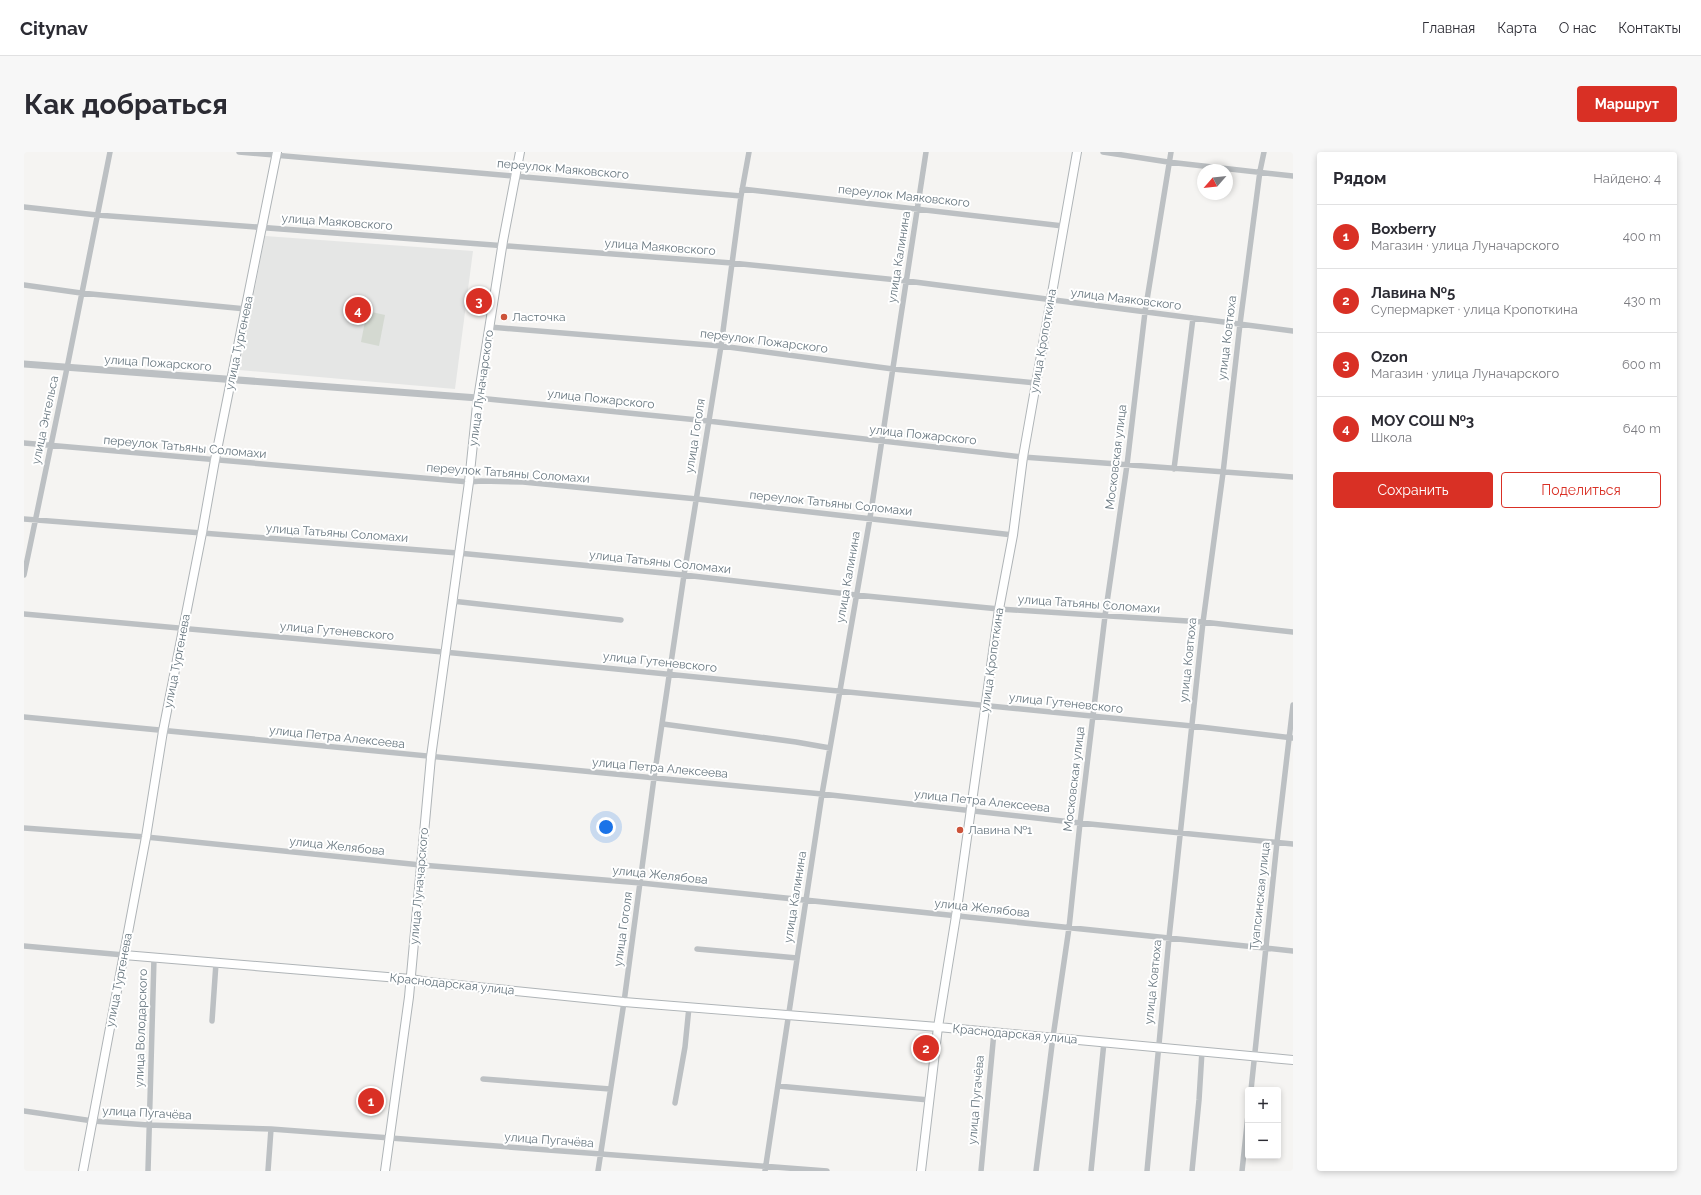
<!DOCTYPE html>
<html lang="ru">
<meta charset="utf-8">
<style>
:root{--surface:#fff;--page:#f7f7f7;--text:#2b2b33;--muted:#7c7c81;--line:#e1e1e2;--accent:#d93025}
body{margin:0;font-family:Raleway,sans-serif;background:var(--page);color:var(--text)}
.controls{position:absolute;right:12px;bottom:12px;display:grid;overflow:hidden;border-radius:4px;box-shadow:0 2px 6px #0003}
.controls button{width:36px;height:36px;display:grid;place-items:center;padding:0;border:0;border-bottom:1px solid var(--line);background:var(--surface);color:var(--text);font:20px sans-serif}
.compass{position:absolute;left:1173px;top:12px;width:36px;height:36px;border-radius:50%;background:var(--surface);box-shadow:0 2px 6px #0003;rotate:242deg}
.you{position:absolute;left:582px;top:675px;width:14px;height:14px;margin:-10px;border:3px solid #fff;border-radius:50%;background:#1a73e8;box-shadow:0 0 0 6px #1a73e833}
.badge{display:grid;place-items:center;width:26px;height:26px;border-radius:50%;background:var(--accent);color:#fff;font-size:13px;font-weight:700}
.pin{position:absolute;translate:-50% -50%;border:2px solid #fff;box-shadow:0 1px 4px #0006}
.list{margin:0;padding:0;list-style:none}
h2{display:flex;justify-content:space-between;align-items:center;height:52px;margin:0;padding:0 16px;font-size:17px}
h2 small{font-size:13px;font-weight:400;color:var(--muted)}
.list li{display:grid;grid-template-columns:26px 1fr auto;gap:12px;align-items:center;box-sizing:border-box;height:64px;padding:0 16px;border-top:1px solid var(--line)}
.list b{display:block;font-size:15px;white-space:nowrap}
.list p{margin:0;font-size:13px;white-space:nowrap;color:var(--muted)}
.list em{font-size:13px;font-style:normal;color:var(--muted)}
.actions{display:flex;gap:8px;padding:12px 16px}
.actions a{flex:1;padding:9px 0;border:1px solid var(--accent);border-radius:4px;text-align:center;font-size:14px;color:var(--accent)}
.actions .main{background:var(--accent);color:#fff}
.map{position:relative;flex:none;width:1269px;height:1019px;overflow:hidden;border-radius:4px}
header{display:flex;align-items:center;gap:24px;box-sizing:border-box;height:56px;padding:0 20px;background:var(--surface);border-bottom:1px solid var(--line)}
header strong{font-size:19px}
nav{display:flex;gap:22px;margin-inline-start:auto;font-size:14px}
.intro{display:flex;align-items:center;justify-content:space-between;box-sizing:border-box;height:96px;padding:0 24px}
h1{margin:0;font-size:28px}
.button{padding:10px 18px;border-radius:4px;background:var(--accent);color:#fff;font-size:14px;font-weight:700}
main{display:flex;gap:24px;padding:0 24px}
aside{flex:1;background:var(--surface);border-radius:4px;box-shadow:0 2px 6px #0003}
.map>svg:first-child{display:block}
.built{fill:#e5e6e5}
.green{fill:#d4d9d1}
.lines{fill:none;stroke-linecap:round;stroke-linejoin:round}
.secondary-casing{stroke:#afb4b7;stroke-width:10}
.minor{stroke:#bcc0c3;stroke-width:5.5}
.tertiary{stroke:#bcc0c3;stroke-width:7}
.secondary{stroke:#fff;stroke-width:8}
.poi-dot{fill:#cc533a;stroke:#fff;stroke-width:1.5}
.labels{text-anchor:middle;stroke-width:4;stroke-linejoin:round;paint-order:stroke}
.street-label{font-size:12px;fill:#67767f;stroke:#fff}
.poi-label{font-size:12px;fill:#67767f;stroke:#fff;text-anchor:start}
</style>
<header>
<strong>Citynav</strong>
<nav><a>Главная</a><a>Карта</a><a>О нас</a><a>Контакты</a></nav>
</header>
<div class="intro"><h1>Как добраться</h1><a class="button">Маршрут</a></div>
<main>
<div class="map">
<svg width="1269" height="1019" viewBox="0 0 1269 1019">
<rect width="100%" height="100%" fill="#f5f4f2"/>
<!-- built -->
<path class="built" d="M241,84L449,99L431,237L215,218Z"/>
<!-- green -->
<path class="green" d="M343,159L361,163L355,194L337,190Z"/>
<g class="lines">
<!-- secondary casing -->
<g class="secondary-casing">
<path id="secondary" d="M100,803L387,827L404,830L600,850L914,875L1269,908
M59,1019L122,685L139,579L178,381L191,308L253,0
M361,1019L385,845L407,605L445,330L453,253L479,89L496,0
M897,1019L914,875L932,764L975,457L989,383L999,305L1053,0"/>
</g>
<!-- minor -->
<path class="minor" d="M215,0L717,44
M1079,0L1144,10L1269,24
M718,37L1039,74
M0,55L73,63L708,111L883,129L1269,179
M0,133L57,141L222,157
M466,175L697,194L869,217L1012,231
M454,246L684,269L999,305L1269,325
M0,291L445,330L457,329L499,330L673,347L989,383
M1150,317L1169,166
M0,367L434,401L660,423L832,443L975,457L1179,470L1269,480
M0,423L43,216L86,0
M428,449L597,468
M0,462L430,501L1168,574L1269,586
M0,565L798,642L1056,671L1269,692
M639,572L772,590L806,596
M0,676L122,685L397,713L617,731L1269,799
M0,794L100,803
M673,797L773,806
M188,869L192,811
M459,927L586,937
M754,934L905,948
M1227,938L1253,690L1269,553
M651,951L661,895L665,855
M0,959L69,969L124,973L247,977L803,1019
M124,1019L130,806
M244,1019L247,977
M574,1019L600,850L630,626L660,423L697,194L717,44L725,0
M741,1019L798,642L846,366L902,0
M957,1019L970,880
M1012,1019L1029,885L1045,776L1056,671L1081,464L1103,313L1121,160L1147,0
M1067,1019L1080,890
M1123,1019L1145,786L1179,470L1199,321L1216,172L1236,19L1240,0
M1168,1019L1175,948L1178,899
M1218,1019L1224,963"/>
<!-- tertiary -->
<path class="tertiary" d="M0,212L454,246"/>
<!-- secondary -->
<use href="#secondary" class="secondary"/>
</g>
<!-- markers -->
<g class="poi-dot">
<circle cx="480" cy="165" r="4"/>
<circle cx="936" cy="678" r="4"/>
</g>
<g class="labels">
<!-- street labels -->
<g class="street-label">
<text transform="translate(539 17) rotate(5)" y="4">переулок Маяковского</text>
<text transform="translate(880 44) rotate(6)" y="4">переулок Маяковского</text>
<text transform="translate(313 70) rotate(4)" y="4">улица Маяковского</text>
<text transform="translate(636 95) rotate(4)" y="4">улица Маяковского</text>
<text transform="translate(875 105) rotate(-81)" y="4">улица Калинина</text>
<text transform="translate(1102 147) rotate(7)" y="4">улица Маяковского</text>
<text transform="translate(1203 186) rotate(-83)" y="4">улица Ковтюха</text>
<text transform="translate(740 189) rotate(7)" y="4">переулок Пожарского</text>
<text transform="translate(1019 189) rotate(-80)" y="4">улица Кропоткина</text>
<text transform="translate(215 191) rotate(-78)" y="4">улица Тургенева</text>
<text transform="translate(134 211) rotate(4)" y="4">улица Пожарского</text>
<text transform="translate(457 236) rotate(-82)" y="4">улица Луначарского</text>
<text transform="translate(577 247) rotate(6)" y="4">улица Пожарского</text>
<text transform="translate(21 268) rotate(-78)" y="4">улица Энгельса</text>
<text transform="translate(899 283) rotate(6)" y="4">улица Пожарского</text>
<text transform="translate(671 284) rotate(-81)" y="4">улица Гоголя</text>
<text transform="translate(161 295) rotate(5)" y="4">переулок Татьяны Соломахи</text>
<text transform="translate(1092 305) rotate(-83)" y="4">Московская улица</text>
<text transform="translate(484 321) rotate(4)" y="4">переулок Татьяны Соломахи</text>
<text transform="translate(807 351) rotate(6)" y="4">переулок Татьяны Соломахи</text>
<text transform="translate(313 381) rotate(4)" y="4">улица Татьяны Соломахи</text>
<text transform="translate(636 410) rotate(6)" y="4">улица Татьяны Соломахи</text>
<text transform="translate(824 425) rotate(-80)" y="4">улица Калинина</text>
<text transform="translate(1065 452) rotate(4)" y="4">улица Татьяны Соломахи</text>
<text transform="translate(313 479) rotate(5)" y="4">улица Гутеневского</text>
<text transform="translate(968 508) rotate(-82)" y="4">улица Кропоткина</text>
<text transform="translate(1164 508) rotate(-84)" y="4">улица Ковтюха</text>
<text transform="translate(153 509) rotate(-79)" y="4">улица Тургенева</text>
<text transform="translate(636 510) rotate(6)" y="4">улица Гутеневского</text>
<text transform="translate(1042 551) rotate(6)" y="4">улица Гутеневского</text>
<text transform="translate(313 585) rotate(6)" y="4">улица Петра Алексеева</text>
<text transform="translate(636 616) rotate(5)" y="4">улица Петра Алексеева</text>
<text transform="translate(1050 627) rotate(-83)" y="4">Московская улица</text>
<text transform="translate(958 649) rotate(6)" y="4">улица Петра Алексеева</text>
<text transform="translate(313 694) rotate(6)" y="4">улица Желябова</text>
<text transform="translate(636 723) rotate(6)" y="4">улица Желябова</text>
<text transform="translate(395 734) rotate(-85)" y="4">улица Луначарского</text>
<text transform="translate(1236 744) rotate(-84)" y="4">Туапсинская улица</text>
<text transform="translate(771 745) rotate(-81)" y="4">улица Калинина</text>
<text transform="translate(958 756) rotate(6)" y="4">улица Желябова</text>
<text transform="translate(599 777) rotate(-82)" y="4">улица Гоголя</text>
<text transform="translate(95 828) rotate(-79)" y="4">улица Тургенева</text>
<text transform="translate(1129 830) rotate(-84)" y="4">улица Ковтюха</text>
<text transform="translate(428 832) rotate(6)" y="4">Краснодарская улица</text>
<text transform="translate(117 876) rotate(-88)" y="4">улица Володарского</text>
<text transform="translate(991 882) rotate(5)" y="4">Краснодарская улица</text>
<text transform="translate(952 948) rotate(-85)" y="4">улица Пугачёва</text>
<text transform="translate(123 961) rotate(3)" y="4">улица Пугачёва</text>
<text transform="translate(525 988) rotate(4)" y="4">улица Пугачёва</text>
</g>
<!-- poi labels -->
<g class="poi-label">
<text x="488" y="169">Ласточка</text>
<text x="944" y="682">Лавина №1</text>
</g>
</g>
</svg>
<div class="controls">
<button>+</button>
<button>−</button>
</div>
<svg class="compass" viewBox="-18 -18 36 36"><path d="M0-13l5 13h-10z" fill="#e53935"/><path d="M0 13l5-13h-10z" fill="#7c7c81"/></svg>
<div class="you"></div>
<div class="pin badge" style="left:347px;top:949px">1</div>
<div class="pin badge" style="left:902px;top:896px">2</div>
<div class="pin badge" style="left:455px;top:149px">3</div>
<div class="pin badge" style="left:334px;top:158px">4</div>
</div>
<aside>
<h2>Рядом<small>Найдено: 4</small></h2>
<ul class="list">
<li><span class="badge">1</span><div><b>Boxberry</b><p>Магазин · улица Луначарского</p></div><em>400 m</em></li>
<li><span class="badge">2</span><div><b>Лавина №5</b><p>Супермаркет · улица Кропоткина</p></div><em>430 m</em></li>
<li><span class="badge">3</span><div><b>Ozon</b><p>Магазин · улица Луначарского</p></div><em>600 m</em></li>
<li><span class="badge">4</span><div><b>МОУ СОШ №3</b><p>Школа</p></div><em>640 m</em></li>
</ul>
<div class="actions"><a class="main">Сохранить</a><a>Поделиться</a></div>
</aside>
</main>
